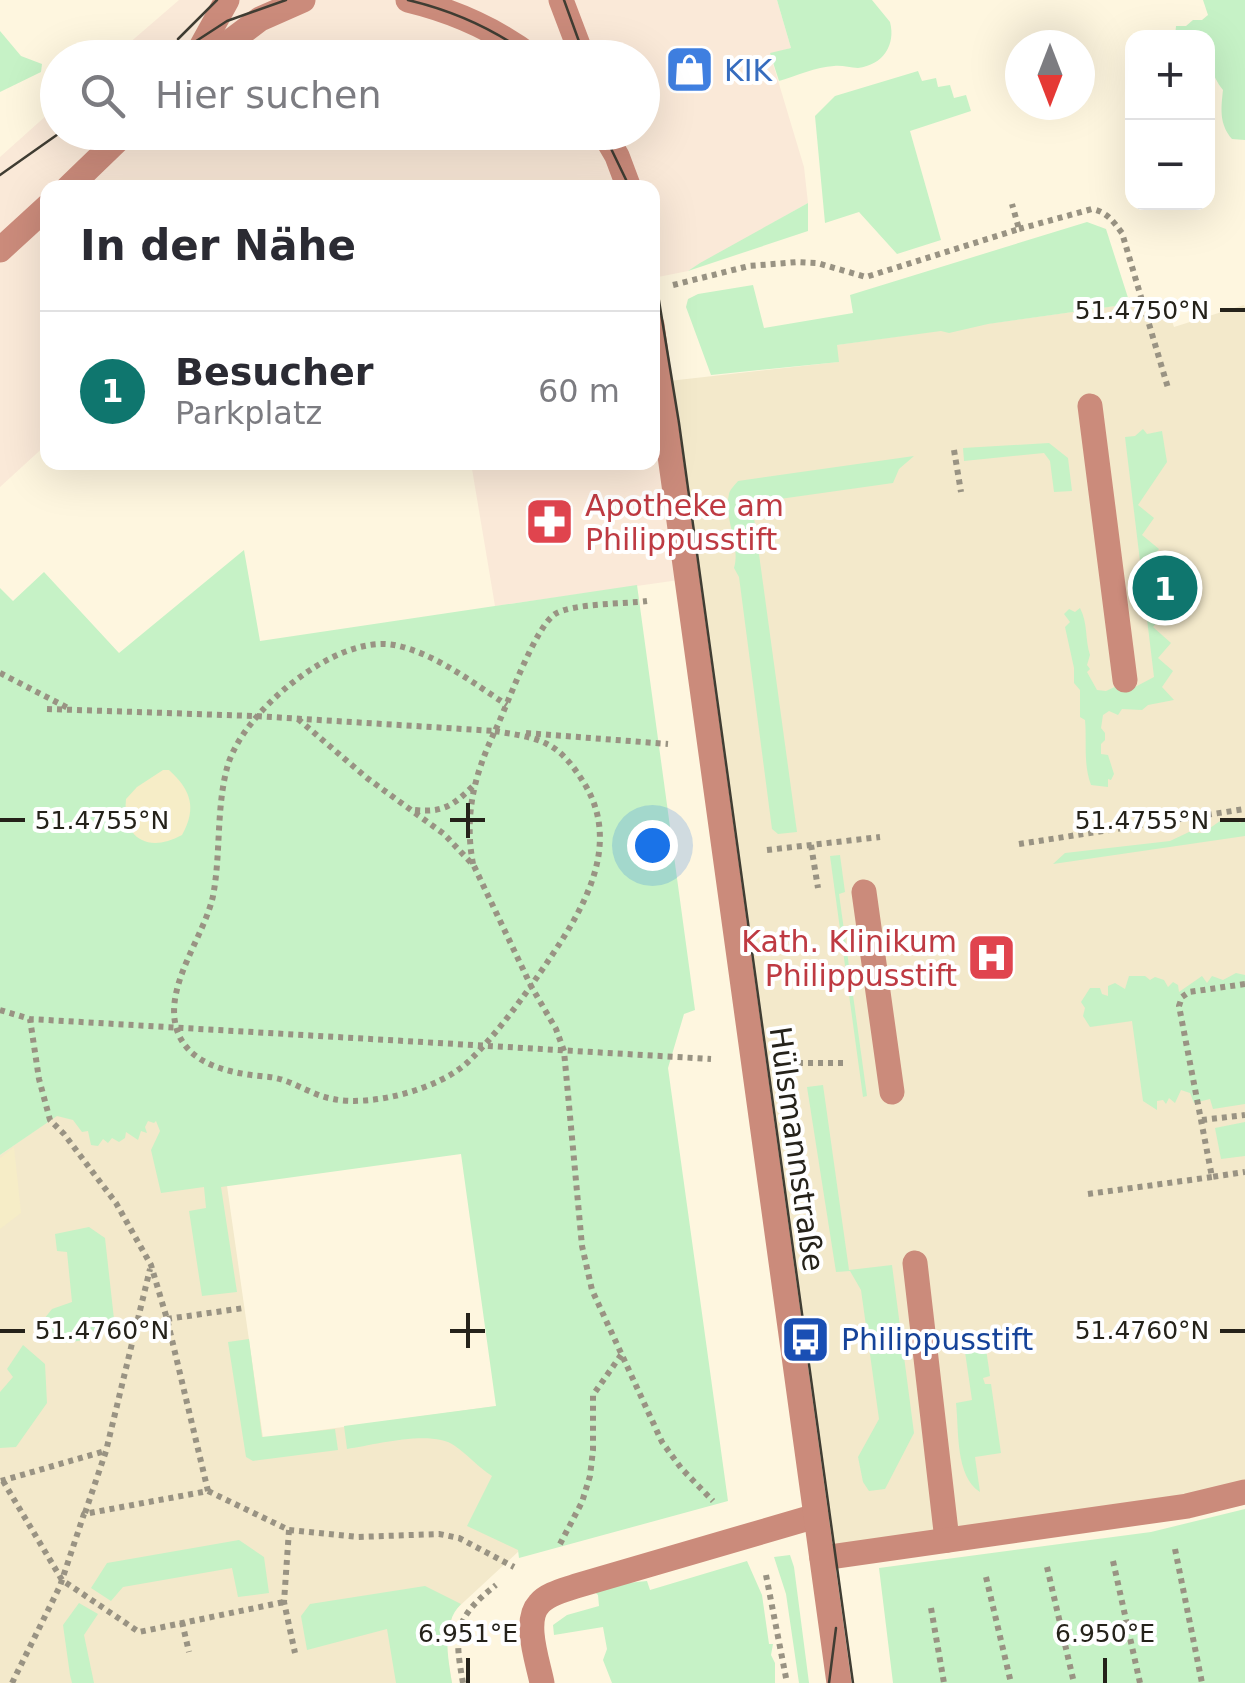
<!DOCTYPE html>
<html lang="de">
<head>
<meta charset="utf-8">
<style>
  :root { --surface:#fff; --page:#f7f7f7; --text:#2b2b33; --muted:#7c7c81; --line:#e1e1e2; --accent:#0f766e }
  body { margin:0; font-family:"DejaVu Sans",sans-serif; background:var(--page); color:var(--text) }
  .controls { position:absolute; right:30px; top:30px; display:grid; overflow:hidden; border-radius:20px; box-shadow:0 10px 40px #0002 }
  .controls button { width:90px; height:90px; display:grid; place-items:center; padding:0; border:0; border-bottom:2px solid var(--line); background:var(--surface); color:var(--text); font:50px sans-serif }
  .compass { position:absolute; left:1005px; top:30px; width:90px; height:90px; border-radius:50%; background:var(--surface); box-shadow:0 10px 40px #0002; rotate:180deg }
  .you { position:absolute; left:652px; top:845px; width:35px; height:35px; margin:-25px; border:8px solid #fff; border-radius:50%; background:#1a73e8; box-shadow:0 0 0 15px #1a73e833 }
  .badge { display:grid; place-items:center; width:65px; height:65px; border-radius:50%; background:var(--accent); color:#fff; font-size:32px; font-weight:700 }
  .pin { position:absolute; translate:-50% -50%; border:5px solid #fff; box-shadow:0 2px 10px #0006 }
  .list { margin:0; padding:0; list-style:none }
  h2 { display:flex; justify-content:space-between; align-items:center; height:130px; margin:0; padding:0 40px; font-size:42px }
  h2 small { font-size:32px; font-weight:400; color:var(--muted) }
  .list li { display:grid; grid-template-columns:65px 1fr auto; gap:30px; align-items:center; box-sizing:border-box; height:160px; padding:0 40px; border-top:2px solid var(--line) }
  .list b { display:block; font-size:38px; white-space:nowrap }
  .list p { margin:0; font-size:32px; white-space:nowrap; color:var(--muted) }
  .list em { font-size:32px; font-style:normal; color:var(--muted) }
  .icon { flex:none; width:55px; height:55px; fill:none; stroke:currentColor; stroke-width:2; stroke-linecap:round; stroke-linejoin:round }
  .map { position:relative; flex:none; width:1245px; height:1683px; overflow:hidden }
  .search { position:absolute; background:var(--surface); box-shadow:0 10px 40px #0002; left:40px; top:40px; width:620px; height:110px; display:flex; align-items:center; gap:25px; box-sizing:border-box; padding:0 35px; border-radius:55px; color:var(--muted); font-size:38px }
  .panel { position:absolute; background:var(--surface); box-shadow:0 10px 40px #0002; left:40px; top:180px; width:620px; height:290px; border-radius:20px }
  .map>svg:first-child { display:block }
</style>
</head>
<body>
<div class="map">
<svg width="1245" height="1683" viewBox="0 0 1245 1683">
  <rect width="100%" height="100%" fill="#fef6df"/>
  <g fill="#fae9d8">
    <path d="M 179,0 L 777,0 L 791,48 L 770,54 L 804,167 L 808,203 L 688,271 L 653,278 L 652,188 L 48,188 L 47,444 L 0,487 L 0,157 L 57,106 L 58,132 L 642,132 L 642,58 L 113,57 Z"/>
    <path d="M 653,325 L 686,579 L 495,606 L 471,463 L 652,462 Z"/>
  </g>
  <g fill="#f3e9cb">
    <path d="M 1165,299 L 1174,327 L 1244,305 L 1245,308 L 1245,1492 L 822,1558 L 660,382 L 838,362 L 836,345 Z"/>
    <path d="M 149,1051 L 221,1144 L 263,1438 L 496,1406 L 519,1551 L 453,1612 L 446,1646 L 452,1683 L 0,1683 L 0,1155 Z"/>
  </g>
  <g fill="#c6f2c6">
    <path d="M 777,0 L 872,0 L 890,22 C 896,45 883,65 858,68 C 850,68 842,65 834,66 C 816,67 796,76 779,81 L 770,53 L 791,48 Z"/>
    <path d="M 1203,0 L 1245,0 L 1245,140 L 1232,139 C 1219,124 1221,108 1223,90 C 1211,76 1208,56 1208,38 L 1175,37 L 1176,26 L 1186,26 L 1193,20 L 1202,20 L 1208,15 Z"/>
    <path d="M 0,31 L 21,56 L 42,64 L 41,72 L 0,92 Z"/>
    <path d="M 918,71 L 922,81 L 936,78 L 938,87 L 950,85 L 954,98 L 966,95 L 971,111 L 910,131 L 941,240 L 897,254 L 859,212 L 825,223 L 815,116 L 835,96 Z"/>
    <path d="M 808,203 L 808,231 L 688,271 L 700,263 Z"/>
    <path d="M 1087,222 L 1106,229 L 1130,304 L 988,324 L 949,333 L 941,331 L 837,345 L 839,362 L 711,375 L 686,307 L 688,299 L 698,294 L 753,285 L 764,328 L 853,313 L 850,295 Z"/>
    <path d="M 1143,429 L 1147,434 L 1162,431 L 1167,462 L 1138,505 L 1154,518 L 1142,535 L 1159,549 L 1147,564 L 1163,578 L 1151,595 L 1168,608 L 1153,627 L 1171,643 L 1158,658 L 1173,671 L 1162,687 L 1174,700 L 1148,705 L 1142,710 L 1122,709 L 1118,715 L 1109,711 L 1103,715 L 1101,728 L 1105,733 L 1105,740 L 1101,744 L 1101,754 L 1108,755 L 1114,774 L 1111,780 L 1108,779 L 1108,787 L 1091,785 C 1083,764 1087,741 1085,720 L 1080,717 L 1080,690 L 1074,683 L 1074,668 L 1065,627 L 1070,622 L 1064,614 L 1069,609 L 1075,612 L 1080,608 C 1088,623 1085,640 1090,655 L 1087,665 L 1090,669 L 1087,672 L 1097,690 L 1106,691 L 1121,684 L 1135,687 L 1154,677 L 1125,437 L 1135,436 Z"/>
    <path d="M 1049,443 L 1068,458 L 1072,491 L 1054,492 L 1050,461 L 1044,453 L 964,461 L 963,448 Z"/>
    <path d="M 914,456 L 899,469 L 893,483 L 752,503 L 797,832 L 778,834 L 772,829 L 739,577 L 734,568 C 741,544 723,518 729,494 C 730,489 735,485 738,481 Z"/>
    <path d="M 244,550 L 260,641 L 637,585 L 695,1010 L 684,1014 L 668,1068 L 728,1501 L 519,1558 L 518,1550 L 467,1526 L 492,1476 C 478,1467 468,1455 455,1446 C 432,1429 375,1445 347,1449 L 344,1426 L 496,1406 L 461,1154 L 221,1187 L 237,1292 L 202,1296 L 189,1211 L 206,1208 L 204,1187 L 161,1193 L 151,1150 L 160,1131 L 156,1121 L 154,1123 L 148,1121 L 145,1127 L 147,1133 L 141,1131 L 138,1140 L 126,1132 L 125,1138 L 119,1142 L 112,1138 L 108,1143 L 103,1139 L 98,1146 L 91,1145 L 88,1131 L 82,1132 L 73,1120 L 57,1116 L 0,1155 L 0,588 L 13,601 L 44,572 L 119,653 Z"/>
    <path d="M 1236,819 L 1240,823 L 1245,820 L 1245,836 L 1053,864 L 1065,853 L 1170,841 L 1189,832 L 1203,833 L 1220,821 Z"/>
    <path d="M 840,855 L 845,892 L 839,894 L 867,1096 L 863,1097 L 830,856 Z"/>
    <path d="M 1236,973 L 1245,975 L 1245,1104 L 1213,1109 L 1210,1099 L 1194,1103 L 1190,1093 L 1181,1090 L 1175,1103 L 1169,1098 L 1166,1104 L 1163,1100 L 1157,1101 L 1157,1110 L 1143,1101 L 1132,1021 L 1090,1027 L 1083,1016 L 1085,1008 L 1081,1002 L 1090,988 L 1100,988 L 1102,994 L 1108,996 L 1108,986 L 1115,983 L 1125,989 L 1129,976 L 1145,976 L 1150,980 L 1155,977 L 1164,980 L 1168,987 L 1173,982 L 1178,985 L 1179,992 L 1202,976 L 1207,983 L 1212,976 L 1223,980 Z"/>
    <path d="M 823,1085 L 849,1270 L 892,1265 L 914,1433 L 885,1489 L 869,1491 L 863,1482 L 858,1457 L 879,1419 L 861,1290 L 850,1271 L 836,1272 L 807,1087 Z"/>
    <path d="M 1245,1122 L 1245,1156 L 1221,1159 L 1215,1128 Z"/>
    <path d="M 89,1227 L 105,1238 L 114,1319 L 100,1338 L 63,1343 L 40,1324 L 52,1309 L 72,1302 L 67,1252 L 57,1251 L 55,1234 Z"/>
    <path d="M 249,1339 L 262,1437 L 335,1429 L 338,1450 L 253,1461 L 246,1457 L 228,1342 Z"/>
    <path d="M 23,1345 L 45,1364 L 47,1403 L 16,1447 L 0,1448 L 0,1392 L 13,1377 L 7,1369 Z"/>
    <path d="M 986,1349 L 990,1376 L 983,1378 L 985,1384 L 991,1384 L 1001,1453 L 975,1457 L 980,1492 C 955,1476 959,1430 956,1403 L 972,1400 L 965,1352 Z"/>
    <path d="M 1245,1509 L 1245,1683 L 893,1683 L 879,1568 L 1151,1532 Z"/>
    <path d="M 239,1540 L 264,1557 L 269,1593 L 238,1597 L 232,1568 L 123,1587 L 111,1601 L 91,1588 L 107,1563 Z"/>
    <path d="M 790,1555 L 794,1567 L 809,1683 L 799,1683 L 786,1594 L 774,1557 Z"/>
    <path d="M 747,1561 L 762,1595 L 769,1644 L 773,1644 L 771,1655 L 775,1663 L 775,1683 L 612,1683 L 603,1660 L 607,1649 L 603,1627 L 554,1635 L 553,1625 L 567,1615 L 599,1606 L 598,1595 L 589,1587 L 647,1581 L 650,1590 Z"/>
    <path d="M 425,1586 L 461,1604 C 441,1624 448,1657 452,1683 L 396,1683 L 387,1629 L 307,1650 L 301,1616 L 310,1604 Z"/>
    <path d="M 79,1603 L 98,1614 L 84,1635 L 94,1683 L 72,1683 L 70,1675 L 63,1625 Z"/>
  </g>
  <g fill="#f6edc7">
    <path d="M 163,770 L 169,770 C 191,790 197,808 182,835 C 149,853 122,840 126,799 L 137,787 Z"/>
    <path d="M 14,1147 L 21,1213 L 0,1229 L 0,1158 Z"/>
  </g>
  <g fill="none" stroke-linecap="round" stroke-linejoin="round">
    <g stroke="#999383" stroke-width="6" stroke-dasharray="5 5" stroke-linecap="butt">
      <path d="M 1019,229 L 1092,209 C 1107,212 1113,221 1122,233 L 1168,388"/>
      <path d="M 673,285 L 749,266 L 798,262 L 817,263 L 866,277 L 1019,229 L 1012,204"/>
      <path d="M 954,450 L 961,492"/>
      <path d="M 0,673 L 68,708"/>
      <path d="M 47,709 L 255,716 L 495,731 C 507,706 535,627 555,614 C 574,603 625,604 647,601"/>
      <path d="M 298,719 L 367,778 L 444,834 L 474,866 L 531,986 C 512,1012 492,1039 468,1062 C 439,1089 372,1107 333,1099 C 310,1095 291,1079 269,1077 C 237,1074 192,1068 178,1033 C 161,989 204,938 213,896 C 221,854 216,810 227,768 C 241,713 335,634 394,645 C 435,653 473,683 507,705"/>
      <path d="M 495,731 C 511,734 532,736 547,744 C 563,752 574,767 584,783 C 628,854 571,927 531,986 L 556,1029 L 564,1051 L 582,1246 L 592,1290 L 662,1442 L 681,1468 L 713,1501"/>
      <path d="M 526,733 L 668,744"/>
      <path d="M 415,810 C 443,813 454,805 473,786"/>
      <path d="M 1019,844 L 1245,809"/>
      <path d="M 811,845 L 818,888"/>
      <path d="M 767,850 L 880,837"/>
      <path d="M 473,864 C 464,816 474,775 495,731"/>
      <path d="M 1245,984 L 1189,992 L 1182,997 L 1179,1006 L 1212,1177 L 1245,1172"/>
      <path d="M 0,1010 L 30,1019 L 711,1059"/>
      <path d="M 798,1063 L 844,1063"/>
      <path d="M 1202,1120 L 1245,1115"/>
      <path d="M 1088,1194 L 1212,1177"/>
      <path d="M 167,1319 L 244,1308"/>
      <path d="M 1,1481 L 105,1451"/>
      <path d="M 3,1481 L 62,1580 L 139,1632 L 284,1602"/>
      <path d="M 208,1491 L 289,1530 L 358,1537 L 439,1534 L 459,1538 L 514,1567"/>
      <path d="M 85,1513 L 106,1451 L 150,1269"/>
      <path d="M 289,1530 L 284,1602 L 295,1653"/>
      <path d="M 560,1544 L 582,1502 L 590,1476 L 593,1450 L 593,1395 L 621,1355"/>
      <path d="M 1175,1549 L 1202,1683"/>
      <path d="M 1113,1561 L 1140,1683"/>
      <path d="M 1047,1567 L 1074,1683"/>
      <path d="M 766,1575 L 787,1683"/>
      <path d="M 986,1577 L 1011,1683"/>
      <path d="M 931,1608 L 944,1683"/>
      <path d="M 182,1622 L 189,1652"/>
      <path d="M 12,1683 L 60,1586 L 84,1514 L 208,1491 L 167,1319 L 151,1265 L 116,1203 L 64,1134 L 50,1120 L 39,1079 L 30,1019"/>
      <path d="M 463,1683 C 454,1633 454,1618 496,1585"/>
    </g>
    <g stroke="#cb8b7b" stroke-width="25">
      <path d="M 1090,406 L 1125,680"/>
      <path d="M 864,892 L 892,1092"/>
      <path d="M 915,1263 L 947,1540"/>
      <path d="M 822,1558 L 1187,1506 L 1245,1492"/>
      <path d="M 542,1683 C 538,1662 523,1621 539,1604 C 547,1594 565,1590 576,1586 L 816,1516"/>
    </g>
    <g stroke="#cb8b7b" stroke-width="25">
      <path d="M 561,0 L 583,58"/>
      <path d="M 195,58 L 227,0"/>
    </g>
    <g stroke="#cb8b7b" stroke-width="25">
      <path d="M 408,0 C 454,11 495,29 533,58"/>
      <path d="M 208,58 L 260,19 L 303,0"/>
      <path d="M 603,132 L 617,156 L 629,188"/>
      <path d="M 68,188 L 126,132"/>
      <path d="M 0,250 L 48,206"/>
      <path d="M 652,325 L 839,1683"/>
    </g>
    <g stroke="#403d33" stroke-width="2.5">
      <path d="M 408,0 C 454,11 495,29 533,58"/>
      <path d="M 564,0 L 585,58"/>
      <path d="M 178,39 L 217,0"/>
      <path d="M 170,58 L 227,21 L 286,0"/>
      <path d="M 603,132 L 630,188"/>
      <path d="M 0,175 L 61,132"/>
      <path d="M 652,258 L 679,423 L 853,1683"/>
      <path d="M 829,1683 L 836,1628"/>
    </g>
  </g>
  <path fill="none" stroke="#25221a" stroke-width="4" d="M 1220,310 L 1245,310M 468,803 L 468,838M 0,820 L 25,820M 450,820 L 485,820M 1220,820 L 1245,820M 468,1313 L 468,1348M 0,1331 L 25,1331M 450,1331 L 485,1331M 1220,1331 L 1245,1331M 468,1658 L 468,1683M 1105,1658 L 1105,1683"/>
  <defs>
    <symbol id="shop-square" viewBox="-11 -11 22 22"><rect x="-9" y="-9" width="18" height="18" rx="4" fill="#3f7fe0" stroke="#fff"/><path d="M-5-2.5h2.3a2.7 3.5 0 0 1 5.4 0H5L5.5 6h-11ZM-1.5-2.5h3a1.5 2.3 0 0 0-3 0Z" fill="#fff"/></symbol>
    <symbol id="pharmacy-square" viewBox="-11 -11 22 22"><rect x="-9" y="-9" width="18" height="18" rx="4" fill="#e0444e" stroke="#fff"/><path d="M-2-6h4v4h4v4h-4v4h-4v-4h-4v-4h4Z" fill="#fff"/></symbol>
    <symbol id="hospital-square" viewBox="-11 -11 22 22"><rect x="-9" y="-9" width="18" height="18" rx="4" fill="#e0444e" stroke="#fff"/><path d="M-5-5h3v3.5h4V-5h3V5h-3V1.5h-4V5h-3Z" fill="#fff"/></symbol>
    <symbol id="bus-square" viewBox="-11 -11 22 22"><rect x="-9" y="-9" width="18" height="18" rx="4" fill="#1a4fb4" stroke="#fff"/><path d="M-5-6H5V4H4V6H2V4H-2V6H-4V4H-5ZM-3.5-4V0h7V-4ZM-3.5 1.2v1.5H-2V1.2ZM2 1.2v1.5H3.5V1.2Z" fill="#fff"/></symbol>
  </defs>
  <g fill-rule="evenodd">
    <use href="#shop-square" x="662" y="42" width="55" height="55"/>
    <use href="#pharmacy-square" x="522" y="494" width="55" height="55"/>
    <use href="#hospital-square" x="964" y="930" width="55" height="55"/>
    <use href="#bus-square" x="778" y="1312" width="55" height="55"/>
  </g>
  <g text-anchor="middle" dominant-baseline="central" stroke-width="8" stroke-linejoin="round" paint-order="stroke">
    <g font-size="30" fill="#366cbe" stroke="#fff" text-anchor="start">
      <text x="724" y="70">KIK</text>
    </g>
    <g font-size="30" fill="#be3a42" stroke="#fff" text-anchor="start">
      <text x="585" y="505">Apotheke am<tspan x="585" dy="34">Philippusstift</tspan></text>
      <text x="957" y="941" text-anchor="end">Kath. Klinikum<tspan x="957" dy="34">Philippusstift</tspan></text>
    </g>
    <g font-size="30" fill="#25221a" stroke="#fff">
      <text transform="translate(797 1149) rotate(82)">Hülsmannstraße</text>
    </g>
    <g font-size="30" fill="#164399" stroke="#fff" text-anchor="start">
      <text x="841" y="1339">Philippusstift</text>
    </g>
  </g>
  <g font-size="25" text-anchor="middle" fill="#25221a" stroke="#fff" stroke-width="8" stroke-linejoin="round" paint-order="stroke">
    <text x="1142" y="319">51.4750°N</text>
    <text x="1142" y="829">51.4755°N</text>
    <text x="102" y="829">51.4755°N</text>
    <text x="102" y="1339">51.4760°N</text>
    <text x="1142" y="1339">51.4760°N</text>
    <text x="468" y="1642">6.951°E</text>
    <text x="1105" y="1642">6.950°E</text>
  </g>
</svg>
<div class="controls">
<button>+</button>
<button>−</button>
</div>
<svg class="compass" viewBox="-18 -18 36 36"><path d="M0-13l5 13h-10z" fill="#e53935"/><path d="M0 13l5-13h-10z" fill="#7c7c81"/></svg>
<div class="you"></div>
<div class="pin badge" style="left:1165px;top:588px">1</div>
<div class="search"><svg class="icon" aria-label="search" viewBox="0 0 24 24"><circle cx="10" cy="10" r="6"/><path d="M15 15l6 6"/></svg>Hier suchen</div>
<section class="panel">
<h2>In der Nähe<small></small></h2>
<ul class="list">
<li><span class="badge">1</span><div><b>Besucher</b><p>Parkplatz</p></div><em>60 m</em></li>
</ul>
</section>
</div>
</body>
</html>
